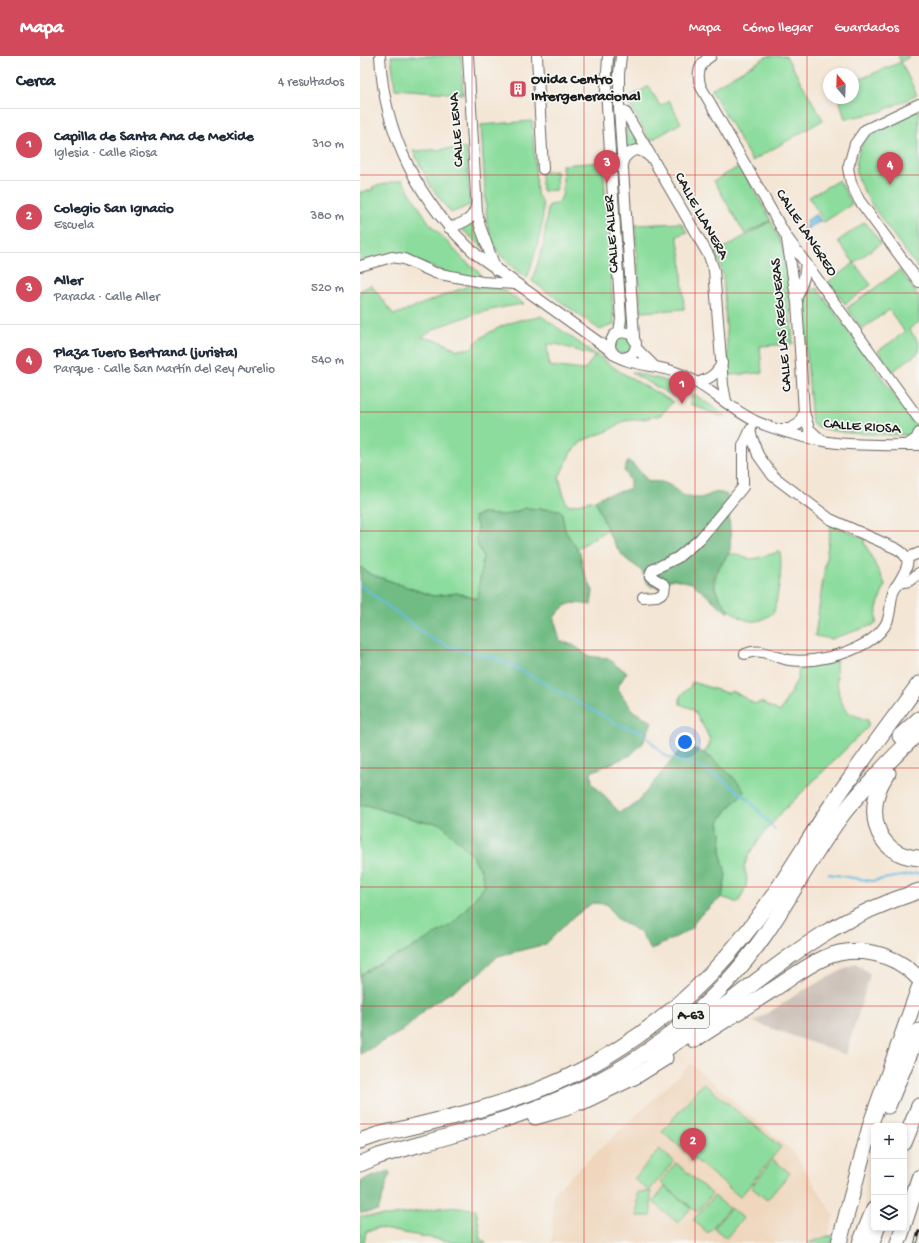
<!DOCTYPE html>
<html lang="es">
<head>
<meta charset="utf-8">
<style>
  :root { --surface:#fff; --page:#f2f2f3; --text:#1f2937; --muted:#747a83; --line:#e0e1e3; --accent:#d1495b }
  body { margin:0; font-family:"Gochi Hand",sans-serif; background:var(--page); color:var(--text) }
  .controls { position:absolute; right:12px; bottom:12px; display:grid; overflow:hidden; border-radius:6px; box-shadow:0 2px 6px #0003 }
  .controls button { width:36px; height:36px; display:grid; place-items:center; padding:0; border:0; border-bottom:1px solid var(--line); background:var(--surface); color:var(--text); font:20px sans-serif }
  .compass { position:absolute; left:463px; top:12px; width:36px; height:36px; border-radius:50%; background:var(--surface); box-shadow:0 2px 6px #0003; rotate:341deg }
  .you { position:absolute; left:325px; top:686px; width:14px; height:14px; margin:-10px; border:3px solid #fff; border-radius:50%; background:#1a73e8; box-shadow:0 0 0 6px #1a73e833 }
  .badge { display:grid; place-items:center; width:26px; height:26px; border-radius:50%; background:var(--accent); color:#fff; font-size:13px; font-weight:700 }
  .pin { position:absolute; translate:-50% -33px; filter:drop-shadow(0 1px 2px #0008) }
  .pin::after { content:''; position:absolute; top:21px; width:14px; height:12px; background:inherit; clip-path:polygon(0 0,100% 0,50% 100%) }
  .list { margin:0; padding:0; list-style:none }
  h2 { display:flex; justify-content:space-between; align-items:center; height:52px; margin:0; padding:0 16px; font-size:17px }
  h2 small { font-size:13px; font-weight:400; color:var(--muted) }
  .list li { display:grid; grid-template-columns:26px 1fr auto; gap:12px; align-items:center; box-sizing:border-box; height:72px; padding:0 16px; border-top:1px solid var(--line) }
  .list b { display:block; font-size:15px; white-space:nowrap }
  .list p { margin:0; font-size:13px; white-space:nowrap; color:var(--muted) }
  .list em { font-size:13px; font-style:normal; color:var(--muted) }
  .icon { flex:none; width:22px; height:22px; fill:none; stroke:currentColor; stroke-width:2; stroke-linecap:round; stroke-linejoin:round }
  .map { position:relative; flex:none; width:559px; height:1187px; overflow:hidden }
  header { display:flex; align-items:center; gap:24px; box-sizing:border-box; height:56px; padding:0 20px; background:var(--accent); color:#fff }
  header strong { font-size:19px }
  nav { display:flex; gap:22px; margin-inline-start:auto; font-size:14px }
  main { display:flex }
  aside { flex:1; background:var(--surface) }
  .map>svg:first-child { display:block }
</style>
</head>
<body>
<header>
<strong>Mapa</strong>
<nav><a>Mapa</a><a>Cómo llegar</a><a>Guardados</a></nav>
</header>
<main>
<aside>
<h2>Cerca<small>4 resultados</small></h2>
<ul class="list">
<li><span class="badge">1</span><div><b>Capilla de Santa Ana de Mexide</b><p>Iglesia · Calle Riosa</p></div><em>310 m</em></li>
<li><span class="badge">2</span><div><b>Colegio San Ignacio</b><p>Escuela</p></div><em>380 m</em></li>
<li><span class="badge">3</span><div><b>Aller</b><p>Parada · Calle Aller</p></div><em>520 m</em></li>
<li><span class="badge">4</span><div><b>Plaza Tuero Bertrand (jurista)</b><p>Parque · Calle San Martín del Rey Aurelio</p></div><em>540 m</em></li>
</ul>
</aside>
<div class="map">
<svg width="559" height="1187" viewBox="0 0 559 1187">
  <rect width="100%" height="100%" fill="#f6f6f2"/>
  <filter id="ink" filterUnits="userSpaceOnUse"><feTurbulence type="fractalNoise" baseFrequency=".025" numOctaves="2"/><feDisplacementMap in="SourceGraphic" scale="8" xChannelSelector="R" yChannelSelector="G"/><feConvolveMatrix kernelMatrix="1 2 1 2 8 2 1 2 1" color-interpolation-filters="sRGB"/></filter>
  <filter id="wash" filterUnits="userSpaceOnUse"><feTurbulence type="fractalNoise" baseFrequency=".012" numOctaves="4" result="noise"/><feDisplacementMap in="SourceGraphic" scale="16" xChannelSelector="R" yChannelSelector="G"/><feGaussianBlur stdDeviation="0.9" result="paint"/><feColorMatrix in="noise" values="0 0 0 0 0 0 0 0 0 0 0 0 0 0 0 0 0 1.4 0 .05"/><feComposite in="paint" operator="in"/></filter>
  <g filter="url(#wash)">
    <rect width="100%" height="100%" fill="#f4e6d5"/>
    <path fill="#efd6bc" d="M 331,1008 L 434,1097 L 474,1159 L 468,1180 L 448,1187 L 192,1187 L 193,1137 Z"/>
    <path fill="#cdc2b9" d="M 496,907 L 510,918 L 486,999 L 394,966 L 442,935 Z"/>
    <g fill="#8cdd9d" stroke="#547c5c" fill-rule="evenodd">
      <path d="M 31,0 L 101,0 L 103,38 L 35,33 Z"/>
      <path d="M 252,0 L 256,0 L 270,274 L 264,272 L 250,33 Z"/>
      <path d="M 408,0 L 426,0 L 463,64 L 392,105 L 351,33 Z"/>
      <path d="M 538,0 L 550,0 L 541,6 L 557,39 L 520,56 L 485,63 L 479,42 L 493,42 L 493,20 L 497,19 L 498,24 L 541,6 Z"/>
      <path d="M 289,30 L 300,50 L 309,45 L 321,67 L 290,85 L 267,43 Z"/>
      <path d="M 559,54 L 559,213 C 544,193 501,140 497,118 C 494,105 500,88 509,79 C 522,66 544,63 559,54 Z"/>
      <path d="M 264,60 L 284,92 L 267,94 Z"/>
      <path d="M 172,65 L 177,138 C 178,141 181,143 182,146 C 187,163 173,205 167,222 C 144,206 133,195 127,167 L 121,69 Z"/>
      <path d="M 106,92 L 110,149 L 91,157 L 71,131 L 53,95 Z"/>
      <path d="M 243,106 L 254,268 L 240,274 L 172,225 L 183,191 L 188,151 L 189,149 C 209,149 202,122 202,109 Z"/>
      <path d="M 380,110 L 411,164 L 385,178 L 354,125 Z"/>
      <path d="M 196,115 L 197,134 L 182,135 L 181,116 Z"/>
      <path d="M 42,124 L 70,168 L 104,204 L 120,217 L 121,220 L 117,223 L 92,219 L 47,201 L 0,208 L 0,136 L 13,134 L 12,131 Z"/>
      <path d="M 479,124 L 492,148 L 464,166 L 449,141 Z"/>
      <path d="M 116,161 L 125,193 L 99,171 Z"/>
      <path d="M 411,165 L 425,197 L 433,288 L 400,290 L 402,317 L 369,319 L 363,219 L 360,208 L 355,197 Z"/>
      <path d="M 505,166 L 521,187 L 494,207 L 511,229 L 485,248 L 468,226 L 494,207 L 478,185 Z"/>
      <path d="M 321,167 L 327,176 L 317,180 L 321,201 L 324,253 L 281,256 L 275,169 Z"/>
      <path d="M 540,214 L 559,241 L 559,266 L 549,273 L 559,287 L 559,296 L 533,315 L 518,295 L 545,276 L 529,254 L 502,273 L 487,252 Z"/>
      <path d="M 11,229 L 34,259 L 108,230 L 142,233 L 164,248 C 133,252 88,263 62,281 L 82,286 L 98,294 L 112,292 C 117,280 147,267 160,264 C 168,263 173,263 181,260 L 262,317 L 313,346 L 301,359 L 284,363 L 264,365 L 248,375 L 224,384 L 211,396 L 199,421 L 206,448 L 212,449 L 235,444 L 248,473 L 217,493 L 205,475 L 200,454 L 166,452 L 145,459 L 121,458 L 114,461 L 118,473 L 116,484 L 123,501 L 117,543 L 97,537 L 73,540 L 10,518 L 0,511 L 0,235 ZM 187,288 L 196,288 L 235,300 L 224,314 L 189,310 Z"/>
      <path d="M 457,232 L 557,370 L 553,379 C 535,379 463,379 452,367 L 442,237 Z"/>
      <circle cx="263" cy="289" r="9"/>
      <path d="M 273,316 L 303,324 L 324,333 L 318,343 L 272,317 Z"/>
      <path d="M 334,338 L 366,360 L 360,360 L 330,348 L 332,339 Z"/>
      <path d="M 471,468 L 505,483 L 504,486 L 525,528 L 517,552 L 516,568 L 471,583 L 455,580 Z"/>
      <path d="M 420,495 C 423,515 418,536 414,556 C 407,561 401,566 392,565 C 377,565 355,543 355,528 C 355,516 362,509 368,498 C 380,497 376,499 386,502 C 393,505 412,498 420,495 Z"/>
      <path d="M 476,602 C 477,618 475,646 490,657 C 495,660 502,662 508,664 L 508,671 L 422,756 L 404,777 L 389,798 L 384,811 L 387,822 L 386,831 L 378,847 L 362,841 L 366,819 L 361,799 L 361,777 L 359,766 L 366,755 L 384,736 L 352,702 L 344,697 L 349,690 L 350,684 L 346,675 L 333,653 L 320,648 L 320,640 L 330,631 L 332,626 L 367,637 L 373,635 L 395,648 L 401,646 L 420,656 L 438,622 L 439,608 Z"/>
      <path d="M 6,749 L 60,765 L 80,767 L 112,799 L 121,815 L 125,830 L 94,867 L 45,896 L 26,904 L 0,919 L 0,750 Z"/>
      <path d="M 343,1027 L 421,1091 L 380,1141 L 302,1076 Z"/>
      <path d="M 299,1093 L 314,1105 L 289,1135 L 274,1123 Z"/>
      <path d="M 413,1104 L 430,1117 L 407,1144 L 391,1131 Z"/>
      <path d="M 316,1107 L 352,1138 L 337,1156 L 300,1126 Z"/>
      <path d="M 305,1131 L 331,1152 L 318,1167 L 293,1146 Z"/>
      <rect x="277" y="1136" width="14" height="24"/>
      <path d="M 354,1140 L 369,1152 L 348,1177 L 333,1164 Z"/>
      <path d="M 86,1151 L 116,1153 L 121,1183 L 127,1187 L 98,1187 L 17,1172 L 6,1176 L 4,1187 L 0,1187 L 0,1160 L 28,1160 Z"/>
      <path d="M 371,1152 L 383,1162 L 366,1182 L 354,1172 Z"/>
      <path d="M 468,1180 L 474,1180 L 472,1187 L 448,1187 Z"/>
    </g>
    <g fill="#71bc84" stroke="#466c50">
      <path d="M 268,405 C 277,410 282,419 289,426 C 316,422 313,442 337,442 C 350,442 352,432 367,439 C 368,444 372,492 370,494 C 367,502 361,507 357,514 C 348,530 360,544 370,555 L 368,557 L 332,527 L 314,523 L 292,531 C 283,524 287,523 282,516 C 278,510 270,507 265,502 C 249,485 244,464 235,444 C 246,436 259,438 270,432 L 270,425 L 264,414 Z"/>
      <path d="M 166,452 L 200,454 L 202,456 L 205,475 L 220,497 L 224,516 L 233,535 L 231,549 C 211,546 206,545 194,562 L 200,585 L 213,589 L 229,600 L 250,603 L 258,611 L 267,616 L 257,632 L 273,655 L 292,666 L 283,687 L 271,699 L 231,716 L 232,727 L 259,756 L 275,749 L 322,692 C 327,692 333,692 338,694 C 350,699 380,724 384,736 L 366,755 L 359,766 L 361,777 L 361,799 L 366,819 L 362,841 L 337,862 L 331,873 L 291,894 L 280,876 L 257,863 L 247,848 L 232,847 L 211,863 L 186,888 L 138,900 L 119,918 L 68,951 L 44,974 L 0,998 L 0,919 L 26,904 L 45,896 L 94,867 L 125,830 L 121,815 L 112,799 L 80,767 L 60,765 L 6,749 L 0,750 L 0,511 L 10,518 L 73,540 L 97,537 L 117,543 L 123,501 L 116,484 L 118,473 L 114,461 L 121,458 L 145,459 Z"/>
      <path d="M 29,1115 L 30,1118 L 18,1155 L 0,1157 L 0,1125 Z"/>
    </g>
    <path fill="#66bce3" stroke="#416c80" d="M 456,158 L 461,165 L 447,173 L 445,170 L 448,168 L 446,165 Z"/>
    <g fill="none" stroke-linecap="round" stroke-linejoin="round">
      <g stroke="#66bce3" stroke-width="2">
        <path d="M 0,529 L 72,583 L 90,591 L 138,603 L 168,618 L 259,669 L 282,676 L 305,700 L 338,710 L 360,722 L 388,743 L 415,774"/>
        <path d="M 469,818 L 512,825 L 559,817"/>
      </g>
    </g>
  </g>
  <g filter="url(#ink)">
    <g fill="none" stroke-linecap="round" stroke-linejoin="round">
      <defs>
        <g id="minor">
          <path d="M 20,0 C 24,79 59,147 117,199 L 251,295"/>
          <path d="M 108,0 L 117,156 L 120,170 L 136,214"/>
          <path d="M 177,0 L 183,113"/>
          <path d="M 248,0 L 246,34 L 261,263 L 259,277"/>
          <path d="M 261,0 L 259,18 L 259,52 L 274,281"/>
          <path d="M 351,0 C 339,7 336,18 341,31 L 426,180 L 559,363"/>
          <path d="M 559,48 L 505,74 L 495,88 L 488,112 L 491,127 L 499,144 L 559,226"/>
          <path d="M 259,52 L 266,57 L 349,200 L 354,214 L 363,329 L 366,345"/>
          <path d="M 263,104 C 272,92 279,91 290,101"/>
          <path d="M 89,172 C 102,167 113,165 116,150"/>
          <path d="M 427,184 L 437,247 L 444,356 L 449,373 L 461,384"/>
          <path d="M 0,210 L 32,201 L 44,203 L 75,217 L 122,226 L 155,228"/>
          <path d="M 438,239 L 444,221 L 446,207"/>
          <path d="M 276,292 L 293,309"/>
          <path d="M 263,302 C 272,301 276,296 276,287 L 271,278 L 262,276 L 254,279 C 250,285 248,293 254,298 C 264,308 300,310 315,316 C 345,327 367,351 395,365 C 411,372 428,377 444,381 C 482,391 520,389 559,389"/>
          <path d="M 337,327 C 349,323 356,319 362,307"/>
          <path d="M 421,373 L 429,373 L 439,368 L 444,356"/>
          <path d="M 547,389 L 556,383 L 559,377"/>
          <path d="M 547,502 L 559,497"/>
          <path d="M 539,527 L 549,525 L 559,517"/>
          <path d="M 283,541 L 297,540 L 304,536 L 305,529 L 290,520 L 292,514 L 317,502 L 340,483 L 383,431 L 383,390 L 391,373"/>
          <path d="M 385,598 C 402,591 413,601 429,604 C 458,608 513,594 527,566 C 531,557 530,546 533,536 C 534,532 537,529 539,526 C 547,512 554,503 537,493 L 470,463 L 413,420 L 398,399 L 390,375"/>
        </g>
        <g id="highway">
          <path d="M 540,680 L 559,663"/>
          <path d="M 528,717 C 503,749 513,800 559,802"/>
          <path d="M 334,984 C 359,968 384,952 409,936 C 427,925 444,911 464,902 C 497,888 535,897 559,923"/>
          <path d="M 293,1002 C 354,962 407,912 470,874 C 498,858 529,845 559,835"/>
          <path d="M 222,1046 L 276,1020 L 305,1002"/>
          <path d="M 528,1050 L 559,975"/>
          <path d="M 175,1061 L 206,1052 L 231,1039"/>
          <path d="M 0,1085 L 17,1079 C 80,1064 145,1050 204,1023 C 286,984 354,925 406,850 C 428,819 447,786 468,754 C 497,711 528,670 559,628"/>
          <path d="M 544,1087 L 559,1050"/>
          <path d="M 0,1108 L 19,1100 C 84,1081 151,1065 213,1037 C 288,1004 357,947 404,880 C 430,842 452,800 479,763 C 503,731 531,703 559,676"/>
          <path d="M 544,1168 L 559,1122"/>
          <path d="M 479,1187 L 511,1067 L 559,932"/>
          <path d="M 500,1187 L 514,1153"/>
          <path d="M 512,1187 L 517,1172"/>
          <path d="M 538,1187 L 543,1172"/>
        </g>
      </defs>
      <use href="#minor" stroke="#68635d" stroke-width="12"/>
      <use href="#highway" stroke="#68635d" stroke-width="17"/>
      <use href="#minor" stroke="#fff" stroke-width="10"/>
      <use href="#highway" stroke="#fff" stroke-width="15"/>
      <defs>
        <path id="rail" d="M 556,1187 L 559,1176"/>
      </defs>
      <use href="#rail" stroke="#1c1c1c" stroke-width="3.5"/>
      <use href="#rail" stroke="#f6f6f2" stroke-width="2" stroke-dasharray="6" stroke-linecap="butt"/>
    </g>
  </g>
  <path fill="none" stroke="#d62828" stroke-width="1" stroke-opacity="0.55" d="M 112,0 L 112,1187M 224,0 L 224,1187M 335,0 L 335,1187M 447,0 L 447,1187M 0,119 L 559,119M 0,237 L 559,237M 0,356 L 559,356M 0,475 L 559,475M 0,594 L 559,594M 0,712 L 559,712M 0,831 L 559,831M 0,950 L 559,950M 0,1068 L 559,1068"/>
  <defs>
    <symbol id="building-square" viewBox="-11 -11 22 22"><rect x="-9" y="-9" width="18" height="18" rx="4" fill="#d1495b" stroke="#f6f6f2"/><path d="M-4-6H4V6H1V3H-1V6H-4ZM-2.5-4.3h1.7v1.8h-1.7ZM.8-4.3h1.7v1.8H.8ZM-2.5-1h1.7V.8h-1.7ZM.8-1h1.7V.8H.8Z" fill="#fff"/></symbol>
  </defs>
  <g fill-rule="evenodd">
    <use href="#building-square" x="148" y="23" width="20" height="20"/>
  </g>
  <g text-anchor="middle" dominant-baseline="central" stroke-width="3.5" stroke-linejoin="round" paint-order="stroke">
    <rect fill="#f6f6f2" stroke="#5d5d5c" stroke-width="1" x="313" y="948" width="36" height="24" rx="3"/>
    <g font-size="14" font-weight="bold" fill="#1c1c1c">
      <text x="331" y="960">A-63</text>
    </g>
    <g font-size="15" font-weight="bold" fill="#1c1c1c" stroke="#f6f6f2" text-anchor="start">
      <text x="171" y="24">Ovida Centro<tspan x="171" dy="17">Intergeneracional</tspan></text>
    </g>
    <g font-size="15" fill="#1c1c1c" stroke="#f6f6f2">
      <text transform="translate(97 74) rotate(-94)">CALLE LENA</text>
      <text transform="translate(341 160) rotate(61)">CALLE LLANERA</text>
      <text transform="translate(446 177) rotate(57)">CALLE LANGREO</text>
      <text transform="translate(252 178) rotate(-94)">CALLE ALLER</text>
      <text transform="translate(422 269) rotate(-95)">CALLE LAS REGUERAS</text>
      <text transform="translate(502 371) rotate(4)">CALLE RIOSA</text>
    </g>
  </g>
</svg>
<div class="controls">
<button>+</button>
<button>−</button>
<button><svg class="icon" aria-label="layers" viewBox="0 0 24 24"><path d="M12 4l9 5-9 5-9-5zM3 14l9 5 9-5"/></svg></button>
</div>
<svg class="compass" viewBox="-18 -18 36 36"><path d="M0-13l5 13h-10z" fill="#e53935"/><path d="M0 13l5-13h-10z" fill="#747a83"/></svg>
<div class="you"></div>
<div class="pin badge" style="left:322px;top:348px">1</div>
<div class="pin badge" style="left:333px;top:1105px">2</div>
<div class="pin badge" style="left:247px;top:127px">3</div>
<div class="pin badge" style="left:530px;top:129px">4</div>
</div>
</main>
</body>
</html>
